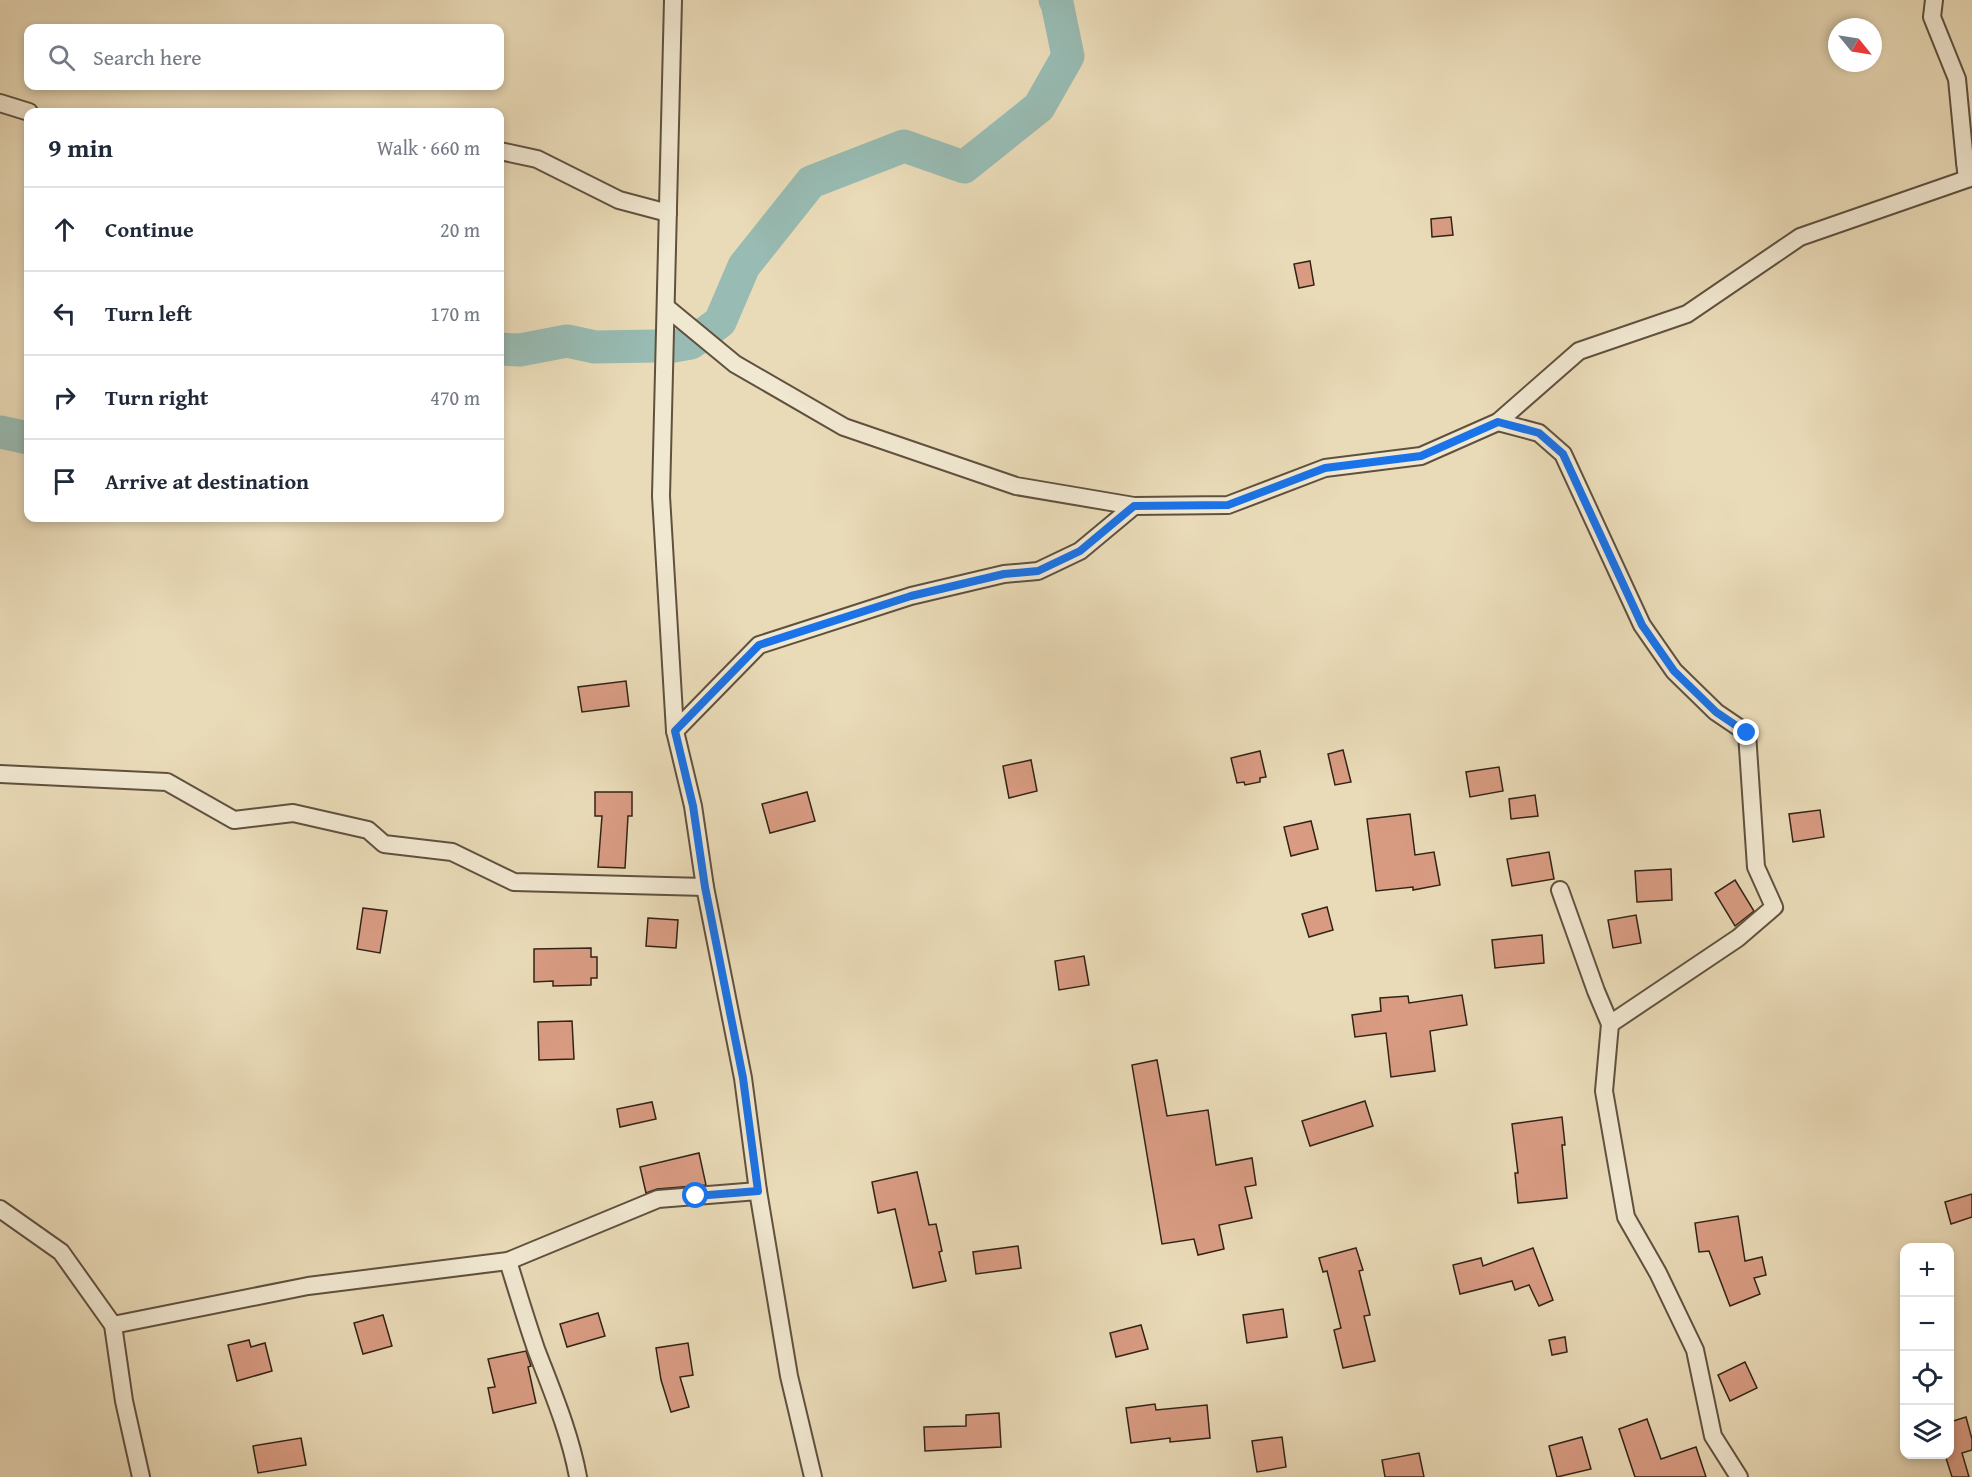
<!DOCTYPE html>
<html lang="en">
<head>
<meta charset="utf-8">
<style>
  :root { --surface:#fff; --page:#f2f2f3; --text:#1f2937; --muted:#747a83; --line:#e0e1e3 }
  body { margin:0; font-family:"Gentium Book Plus",serif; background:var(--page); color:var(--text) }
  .controls { position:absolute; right:18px; bottom:18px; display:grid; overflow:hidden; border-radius:12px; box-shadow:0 3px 9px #0003 }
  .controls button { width:54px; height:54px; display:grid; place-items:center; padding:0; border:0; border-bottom:2px solid var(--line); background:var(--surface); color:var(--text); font:30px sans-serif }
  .compass { position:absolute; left:1828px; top:18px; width:54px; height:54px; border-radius:50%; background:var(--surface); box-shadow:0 3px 9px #0003; rotate:120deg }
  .stop { position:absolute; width:18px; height:18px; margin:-14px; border:4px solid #1a73e8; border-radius:50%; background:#fff }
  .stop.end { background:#1a73e8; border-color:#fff; box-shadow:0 2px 6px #0008 }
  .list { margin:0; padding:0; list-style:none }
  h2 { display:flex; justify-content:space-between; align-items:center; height:78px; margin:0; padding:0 24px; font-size:26px }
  h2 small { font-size:20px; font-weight:400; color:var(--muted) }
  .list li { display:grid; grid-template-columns:39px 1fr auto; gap:18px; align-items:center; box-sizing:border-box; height:84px; padding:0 24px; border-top:2px solid var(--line) }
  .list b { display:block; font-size:22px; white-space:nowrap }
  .list em { font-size:20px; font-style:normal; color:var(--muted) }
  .icon { flex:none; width:33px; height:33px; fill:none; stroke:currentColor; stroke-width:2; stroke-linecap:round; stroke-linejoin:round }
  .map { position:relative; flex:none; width:1972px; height:1477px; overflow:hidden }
  .search { position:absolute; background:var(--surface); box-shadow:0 3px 9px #0003; left:24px; top:24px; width:480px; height:66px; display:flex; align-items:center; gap:15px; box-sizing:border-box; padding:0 21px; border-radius:12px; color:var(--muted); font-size:22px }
  .panel { position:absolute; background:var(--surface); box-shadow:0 3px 9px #0003; left:24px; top:108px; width:480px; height:414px; border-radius:12px }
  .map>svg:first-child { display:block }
</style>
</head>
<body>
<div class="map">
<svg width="1972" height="1477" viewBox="0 0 1972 1477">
  <rect width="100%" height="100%" fill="#eadbb8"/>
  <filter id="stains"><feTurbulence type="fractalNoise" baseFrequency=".00333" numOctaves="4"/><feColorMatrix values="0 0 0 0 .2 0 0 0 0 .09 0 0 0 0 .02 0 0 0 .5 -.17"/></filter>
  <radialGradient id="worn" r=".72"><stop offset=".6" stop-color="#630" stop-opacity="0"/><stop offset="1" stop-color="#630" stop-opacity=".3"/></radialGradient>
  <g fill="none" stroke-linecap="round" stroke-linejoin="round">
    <g stroke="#98bbb3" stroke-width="33">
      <path d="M 674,346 L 691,343 L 720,322 L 744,266 L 811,182 L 904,146 L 964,167 L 1039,107 L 1068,56 L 1057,3 L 1055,0"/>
      <path d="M 500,349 L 520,350 L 567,341 L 595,347 L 656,346"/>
      <path d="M 0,432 L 28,438"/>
    </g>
  </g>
  <g fill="#d99c83" stroke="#322317" stroke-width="1.5">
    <path d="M 1451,217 L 1453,235 L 1432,237 L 1431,219 Z"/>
    <path d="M 1310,261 L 1314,285 L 1299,288 L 1294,264 Z"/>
    <path d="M 626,681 L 629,706 L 582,712 L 578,687 Z"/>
    <path d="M 1343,750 L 1351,782 L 1335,785 L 1328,754 Z"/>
    <path d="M 1260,751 L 1266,777 L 1260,778 L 1260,782 L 1245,785 L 1244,782 L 1237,783 L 1231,758 Z"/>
    <path d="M 1031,760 L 1037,791 L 1009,798 L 1003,766 Z"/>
    <path d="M 1499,767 L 1503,791 L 1470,797 L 1466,772 Z"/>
    <path d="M 595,792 L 632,792 L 632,816 L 628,816 L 625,868 L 598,867 L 602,816 L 595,816 Z"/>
    <path d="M 807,792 L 815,821 L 770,833 L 762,804 Z"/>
    <path d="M 1535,795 L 1538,816 L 1511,819 L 1509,799 Z"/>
    <path d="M 1820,810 L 1824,837 L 1793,842 L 1789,814 Z"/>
    <path d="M 1410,814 L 1415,855 L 1434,852 L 1440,885 L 1413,890 L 1413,887 L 1376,891 L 1367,819 Z"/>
    <path d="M 1311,821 L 1318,849 L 1291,856 L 1284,827 Z"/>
    <path d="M 1549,852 L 1554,879 L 1512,886 L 1507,859 Z"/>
    <path d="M 1671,869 L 1672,900 L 1637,902 L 1635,871 Z"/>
    <path d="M 1735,880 L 1754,911 L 1735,926 L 1715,893 Z"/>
    <path d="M 1327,907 L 1333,930 L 1309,937 L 1302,914 Z"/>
    <path d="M 363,908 L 387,911 L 380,953 L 357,949 Z"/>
    <path d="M 1636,915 L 1641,943 L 1613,948 L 1608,920 Z"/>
    <path d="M 648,918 L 678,920 L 676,948 L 646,946 Z"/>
    <path d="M 1542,935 L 1544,963 L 1495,968 L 1492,940 Z"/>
    <path d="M 591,948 L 591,957 L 597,957 L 597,978 L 591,978 L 591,985 L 553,986 L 553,981 L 534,982 L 534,949 Z"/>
    <path d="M 1084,956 L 1089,985 L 1059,990 L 1055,961 Z"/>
    <path d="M 1462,995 L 1467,1025 L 1430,1031 L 1435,1071 L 1391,1077 L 1386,1033 L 1355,1037 L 1352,1015 L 1381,1011 L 1380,998 L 1408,996 L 1409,1003 Z"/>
    <path d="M 572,1021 L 574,1059 L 539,1060 L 538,1022 Z"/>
    <path d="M 1157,1060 L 1167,1116 L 1208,1110 L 1216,1165 L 1252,1158 L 1256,1185 L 1245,1187 L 1252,1218 L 1219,1225 L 1224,1249 L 1198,1255 L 1194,1239 L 1162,1244 L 1132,1065 Z"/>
    <path d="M 1365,1101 L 1373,1126 L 1310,1146 L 1302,1121 Z"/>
    <path d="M 652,1102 L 656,1119 L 620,1127 L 617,1109 Z"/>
    <path d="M 1562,1117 L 1565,1145 L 1562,1145 L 1567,1198 L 1518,1203 L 1515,1173 L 1518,1173 L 1512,1124 Z"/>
    <path d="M 699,1153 L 706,1185 L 657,1189 L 646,1193 L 640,1167 Z"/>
    <path d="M 917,1172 L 929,1225 L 936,1224 L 942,1251 L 939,1252 L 946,1281 L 913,1288 L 895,1209 L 878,1213 L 872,1182 Z"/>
    <path d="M 1972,1194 L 1972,1217 L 1951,1224 L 1945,1202 Z"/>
    <path d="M 1738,1216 L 1745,1261 L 1762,1257 L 1766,1275 L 1754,1278 L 1760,1294 L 1730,1306 L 1709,1251 L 1699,1252 L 1695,1223 Z"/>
    <path d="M 1018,1246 L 1021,1268 L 976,1274 L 973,1252 Z"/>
    <path d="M 1356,1248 L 1363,1270 L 1359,1271 L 1370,1315 L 1364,1316 L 1375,1361 L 1343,1368 L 1334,1330 L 1341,1328 L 1327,1271 L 1323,1272 L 1319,1258 Z"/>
    <path d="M 1533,1248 L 1553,1300 L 1539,1306 L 1529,1285 L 1515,1290 L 1512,1281 L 1460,1294 L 1453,1265 L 1481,1258 L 1483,1266 Z"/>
    <path d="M 1283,1309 L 1287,1337 L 1247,1343 L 1243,1315 Z"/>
    <path d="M 598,1313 L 605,1336 L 567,1347 L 560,1324 Z"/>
    <path d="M 383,1315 L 392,1346 L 363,1354 L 354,1323 Z"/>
    <path d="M 1141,1325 L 1148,1349 L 1116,1357 L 1110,1333 Z"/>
    <path d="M 1565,1337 L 1567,1352 L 1552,1355 L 1549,1340 Z"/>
    <path d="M 249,1340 L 251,1347 L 265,1343 L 272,1371 L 237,1381 L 228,1345 Z"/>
    <path d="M 688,1343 L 693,1375 L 680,1377 L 689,1407 L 671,1412 L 661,1380 L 656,1348 Z"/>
    <path d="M 526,1351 L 531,1366 L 528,1367 L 536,1403 L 493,1413 L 488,1388 L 495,1387 L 488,1359 Z"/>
    <path d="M 1745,1362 L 1757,1388 L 1730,1401 L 1718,1375 Z"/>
    <path d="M 1155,1404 L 1156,1410 L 1207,1405 L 1210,1438 L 1170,1442 L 1170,1438 L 1131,1443 L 1126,1408 Z"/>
    <path d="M 999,1413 L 1001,1447 L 925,1451 L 924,1427 L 966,1426 L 966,1415 Z"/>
    <path d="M 1966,1417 L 1972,1439 L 1972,1450 L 1962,1453 L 1969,1477 L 1952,1477 L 1945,1455 L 1950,1455 L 1950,1422 Z"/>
    <path d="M 1647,1419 L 1661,1459 L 1696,1447 L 1706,1477 L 1635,1477 L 1619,1429 Z"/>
    <path d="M 1282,1437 L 1286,1467 L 1257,1472 L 1252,1441 Z"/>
    <path d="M 1582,1437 L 1591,1469 L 1557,1477 L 1549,1446 Z"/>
    <path d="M 301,1438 L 306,1465 L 258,1473 L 253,1446 Z"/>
    <path d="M 1419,1453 L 1424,1477 L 1385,1477 L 1382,1460 Z"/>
  </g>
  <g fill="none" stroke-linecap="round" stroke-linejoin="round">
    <defs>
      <g id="street">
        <path d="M 673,0 L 661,496 L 675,731 L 693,806 L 705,887 L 743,1078 L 758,1191 L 789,1376 L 813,1477"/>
        <path d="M 1934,0 L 1932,17 L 1957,79 L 1965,162 L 1972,162"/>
        <path d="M 0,103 L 29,112"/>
        <path d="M 500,151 L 537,159 L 619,200 L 668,213"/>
        <path d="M 666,307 L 735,364 L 844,427 L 1016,486 L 1134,506"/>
        <path d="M 1498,422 L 1539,433 L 1563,454 L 1642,625 L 1674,671 L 1716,712 L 1747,733 L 1756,867 L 1774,907 L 1738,938 L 1610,1024"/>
        <path d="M 675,731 L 759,645 L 911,596 L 1004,574 L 1038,571 L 1080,551 L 1134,506 L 1228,505 L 1325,468 L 1421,456 L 1498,422 L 1579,351 L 1687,314 L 1800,237 L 1967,179 L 1965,162"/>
        <path d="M 0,774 L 167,782 L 234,820 L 293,813 L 368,830 L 384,844 L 452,852 L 514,882 L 705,887"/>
        <path d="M 1560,890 L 1596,991 L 1610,1024 L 1604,1091 L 1626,1217 L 1658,1273 L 1695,1350 L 1713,1436 L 1739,1477"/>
        <path d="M 0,1209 L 61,1252 L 113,1325 L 124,1401 L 141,1477"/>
        <path d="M 508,1261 C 517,1290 526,1320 536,1349 C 552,1391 570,1433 578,1477"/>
        <path d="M 113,1325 L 308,1286 L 508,1261 L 658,1199 L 758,1191"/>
      </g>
    </defs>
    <use href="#street" stroke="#60513f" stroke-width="20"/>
    <use href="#street" stroke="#f1e8d1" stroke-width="16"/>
  </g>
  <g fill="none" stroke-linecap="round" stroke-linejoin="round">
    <path stroke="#1a73e8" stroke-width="8" d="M 696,1196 L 758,1191 L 743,1078 L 705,887 L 693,806 L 675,731 L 759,645 L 911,596 L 1004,574 L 1038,571 L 1080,551 L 1134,506 L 1228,505 L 1325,468 L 1421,456 L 1498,422 L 1539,433 L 1563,454 L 1642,625 L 1674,671 L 1716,712 L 1747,733"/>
  </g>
  <rect width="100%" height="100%" filter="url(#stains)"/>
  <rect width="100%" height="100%" fill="url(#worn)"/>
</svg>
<div class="controls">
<button>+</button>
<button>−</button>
<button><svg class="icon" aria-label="locate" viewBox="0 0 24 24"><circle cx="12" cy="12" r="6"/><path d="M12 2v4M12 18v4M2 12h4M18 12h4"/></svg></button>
<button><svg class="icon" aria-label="layers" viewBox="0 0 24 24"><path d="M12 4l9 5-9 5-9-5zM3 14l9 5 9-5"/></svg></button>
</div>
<svg class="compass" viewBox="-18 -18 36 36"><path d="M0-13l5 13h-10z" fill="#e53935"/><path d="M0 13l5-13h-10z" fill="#747a83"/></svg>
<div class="stop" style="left:696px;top:1196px"></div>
<div class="stop end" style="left:1747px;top:733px"></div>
<div class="search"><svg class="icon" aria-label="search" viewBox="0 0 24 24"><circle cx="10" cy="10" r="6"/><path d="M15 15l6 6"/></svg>Search here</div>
<section class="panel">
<h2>9 min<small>Walk · 660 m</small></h2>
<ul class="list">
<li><svg class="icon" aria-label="ahead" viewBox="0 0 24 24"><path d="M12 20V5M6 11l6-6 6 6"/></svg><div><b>Continue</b></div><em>20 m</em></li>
<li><svg class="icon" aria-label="left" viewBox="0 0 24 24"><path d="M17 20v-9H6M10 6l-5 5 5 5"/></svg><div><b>Turn left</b></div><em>170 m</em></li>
<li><svg class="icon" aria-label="right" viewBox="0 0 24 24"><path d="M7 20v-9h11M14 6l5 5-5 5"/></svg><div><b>Turn right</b></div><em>470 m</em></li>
<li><svg class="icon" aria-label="arrive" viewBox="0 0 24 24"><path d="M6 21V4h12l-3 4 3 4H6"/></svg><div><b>Arrive at destination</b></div></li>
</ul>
</section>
</div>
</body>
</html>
